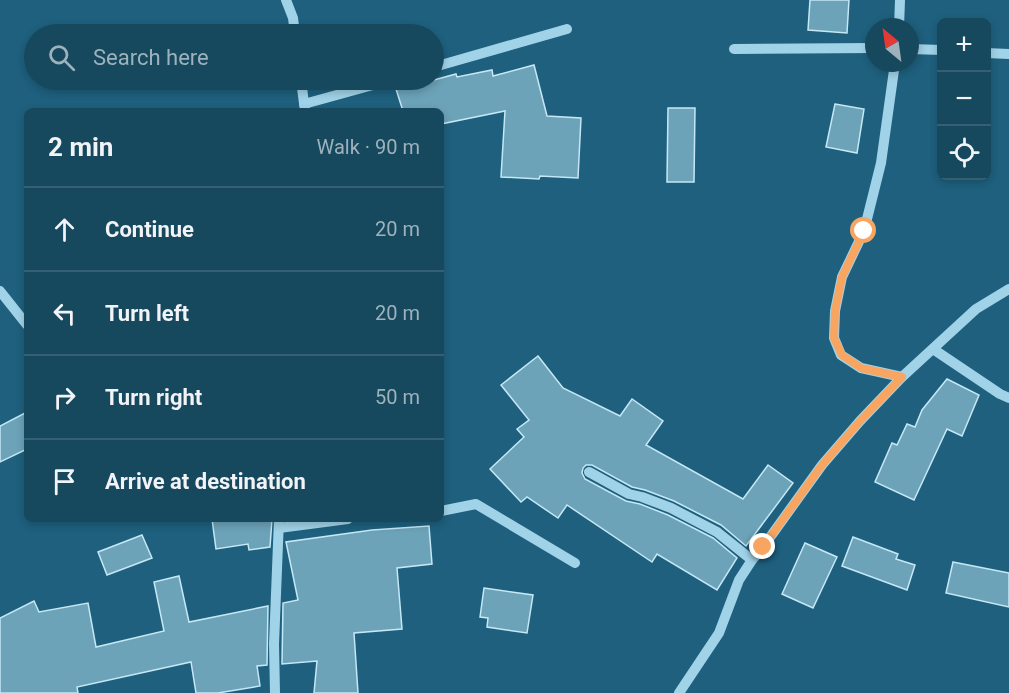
<!DOCTYPE html>
<html lang="en">
<head>
<meta charset="utf-8">
<style>
  :root { --surface:#16485e; --page:#1f4f64; --text:#f1f3f6; --muted:#9eb2bc; --line:#356073 }
  body { margin:0; font-family:Roboto,sans-serif; background:var(--page); color:var(--text) }
  .controls { position:absolute; right:18px; top:18px; display:grid; overflow:hidden; border-radius:9px; box-shadow:0 3px 9px #0003 }
  .controls button { width:54px; height:54px; display:grid; place-items:center; padding:0; border:0; border-bottom:2px solid var(--line); background:var(--surface); color:var(--text); font:30px sans-serif }
  .compass { position:absolute; left:865px; top:18px; width:54px; height:54px; border-radius:50%; background:var(--surface); box-shadow:0 3px 9px #0003; rotate:331deg }
  .stop { position:absolute; width:18px; height:18px; margin:-14px; border:4px solid #f7a560; border-radius:50%; background:#fff }
  .stop.end { background:#f7a560; border-color:#fff; box-shadow:0 2px 6px #0008 }
  .list { margin:0; padding:0; list-style:none }
  h2 { display:flex; justify-content:space-between; align-items:center; height:78px; margin:0; padding:0 24px; font-size:26px }
  h2 small { font-size:20px; font-weight:400; color:var(--muted) }
  .list li { display:grid; grid-template-columns:39px 1fr auto; gap:18px; align-items:center; box-sizing:border-box; height:84px; padding:0 24px; border-top:2px solid var(--line) }
  .list b { display:block; font-size:22px; white-space:nowrap }
  .list em { font-size:20px; font-style:normal; color:var(--muted) }
  .icon { flex:none; width:33px; height:33px; fill:none; stroke:currentColor; stroke-width:2; stroke-linecap:round; stroke-linejoin:round }
  .map { position:relative; flex:none; width:1009px; height:693px; overflow:hidden }
  .search { position:absolute; background:var(--surface); box-shadow:0 3px 9px #0003; left:24px; top:24px; width:420px; height:66px; display:flex; align-items:center; gap:15px; box-sizing:border-box; padding:0 21px; border-radius:33px; color:var(--muted); font-size:22px }
  .panel { position:absolute; background:var(--surface); box-shadow:0 3px 9px #0003; left:24px; top:108px; width:420px; height:414px; border-radius:9px }
  .map>svg:first-child { display:block }
</style>
</head>
<body>
<div class="map">
<svg width="1009" height="693" viewBox="0 0 1009 693">
  <rect width="100%" height="100%" fill="#1e607e"/>
  <g fill="#6ca3b9" stroke="#c5e8f6" stroke-width="1.5">
    <path d="M 810,0 L 849,0 L 847,33 L 808,30 Z"/>
    <path d="M 534,65 L 547,116 L 581,118 L 578,178 L 540,176 L 539,179 L 501,177 L 505,111 L 441,124 L 441,111 L 403,111 L 396,89 L 428,80 L 434,80 L 456,74 L 457,77 L 492,70 L 493,76 Z"/>
    <path d="M 835,104 L 864,109 L 857,153 L 826,147 Z"/>
    <path d="M 668,108 L 695,108 L 694,182 L 667,182 Z"/>
    <path d="M 538,356 L 563,388 L 620,416 L 632,399 L 663,421 L 646,445 L 743,499 L 768,465 L 793,483 L 746,546 L 721,525 L 674,501 L 645,490 L 632,487 L 592,465 L 586,465 L 583,468 L 582,473 L 585,479 L 626,501 L 640,504 L 668,515 L 713,538 L 737,558 L 717,590 L 657,554 L 652,562 L 567,505 L 558,518 L 527,497 L 521,502 L 490,469 L 524,437 L 517,429 L 529,420 L 501,385 Z"/>
    <path d="M 947,379 L 979,395 L 962,436 L 947,429 L 914,500 L 875,482 L 892,443 L 897,445 L 907,424 L 915,427 L 922,410 Z"/>
    <path d="M 27,412 L 27,449 L 0,462 L 0,426 Z"/>
    <path d="M 212,519 L 272,519 L 270,547 L 249,550 L 248,544 L 216,549 Z"/>
    <path d="M 429,526 L 432,564 L 397,568 L 402,629 L 354,633 L 358,693 L 314,693 L 317,661 L 282,664 L 283,603 L 298,600 L 286,542 L 372,530 Z"/>
    <path d="M 142,535 L 152,558 L 107,575 L 98,552 Z"/>
    <path d="M 853,537 L 898,554 L 896,559 L 915,565 L 907,590 L 842,566 Z"/>
    <path d="M 805,543 L 837,557 L 813,608 L 782,594 Z"/>
    <path d="M 953,562 L 1009,573 L 1009,607 L 946,593 Z"/>
    <path d="M 179,576 L 189,622 L 268,606 L 267,665 L 257,666 L 260,686 L 218,693 L 196,693 L 191,662 L 77,687 L 78,693 L 0,693 L 0,618 L 34,601 L 39,612 L 88,603 L 96,647 L 164,631 L 154,582 Z"/>
    <path d="M 484,588 L 533,595 L 527,633 L 487,627 L 488,618 L 480,617 Z"/>
  </g>
  <g fill="none" stroke-linecap="round" stroke-linejoin="round">
    <g stroke="#a1d3e8" stroke-width="10">
      <path d="M 286,0 L 293,18 L 295,34"/>
      <path d="M 899,27 L 900,0"/>
      <path d="M 734,49 L 874,48"/>
      <path d="M 910,49 L 942,50"/>
      <path d="M 986,53 L 1009,54"/>
      <path d="M 895,63 L 881,163 L 864,231 L 842,277 L 835,311 L 834,338 L 841,355 L 861,368 L 902,377"/>
      <path d="M 434,67 L 567,29"/>
      <path d="M 301,80 L 305,111"/>
      <path d="M 304,104 L 391,80"/>
      <path d="M 0,291 L 27,325"/>
      <path d="M 933,349 L 1000,394 L 1009,398"/>
      <path d="M 589,472 L 629,494 L 642,497 L 671,508 L 717,532 L 752,560"/>
      <path d="M 441,511 L 476,504 L 575,563"/>
      <path d="M 279,528 L 348,519"/>
      <path d="M 275,693 L 274,644 L 279,519"/>
      <path d="M 679,693 L 719,633 L 739,580 L 752,560 L 763,547 L 822,465 L 860,421 L 902,377 L 976,309 L 1009,289"/>
    </g>
  </g>
  <g fill="none" stroke-linecap="round" stroke-linejoin="round">
    <path stroke="#f7a560" stroke-width="8" d="M 763,547 L 822,465 L 860,421 L 902,377 L 861,368 L 842,355 L 834,338 L 835,311 L 842,277 L 864,231"/>
  </g>
</svg>
<div class="controls">
<button>+</button>
<button>−</button>
<button><svg class="icon" aria-label="locate" viewBox="0 0 24 24"><circle cx="12" cy="12" r="6"/><path d="M12 2v4M12 18v4M2 12h4M18 12h4"/></svg></button>
</div>
<svg class="compass" viewBox="-18 -18 36 36"><path d="M0-13l5 13h-10z" fill="#e53935"/><path d="M0 13l5-13h-10z" fill="#9eb2bc"/></svg>
<div class="stop" style="left:864px;top:231px"></div>
<div class="stop end" style="left:763px;top:547px"></div>
<div class="search"><svg class="icon" aria-label="search" viewBox="0 0 24 24"><circle cx="10" cy="10" r="6"/><path d="M15 15l6 6"/></svg>Search here</div>
<section class="panel">
<h2>2 min<small>Walk · 90 m</small></h2>
<ul class="list">
<li><svg class="icon" aria-label="ahead" viewBox="0 0 24 24"><path d="M12 20V5M6 11l6-6 6 6"/></svg><div><b>Continue</b></div><em>20 m</em></li>
<li><svg class="icon" aria-label="left" viewBox="0 0 24 24"><path d="M17 20v-9H6M10 6l-5 5 5 5"/></svg><div><b>Turn left</b></div><em>20 m</em></li>
<li><svg class="icon" aria-label="right" viewBox="0 0 24 24"><path d="M7 20v-9h11M14 6l5 5-5 5"/></svg><div><b>Turn right</b></div><em>50 m</em></li>
<li><svg class="icon" aria-label="arrive" viewBox="0 0 24 24"><path d="M6 21V4h12l-3 4 3 4H6"/></svg><div><b>Arrive at destination</b></div></li>
</ul>
</section>
</div>
</body>
</html>
